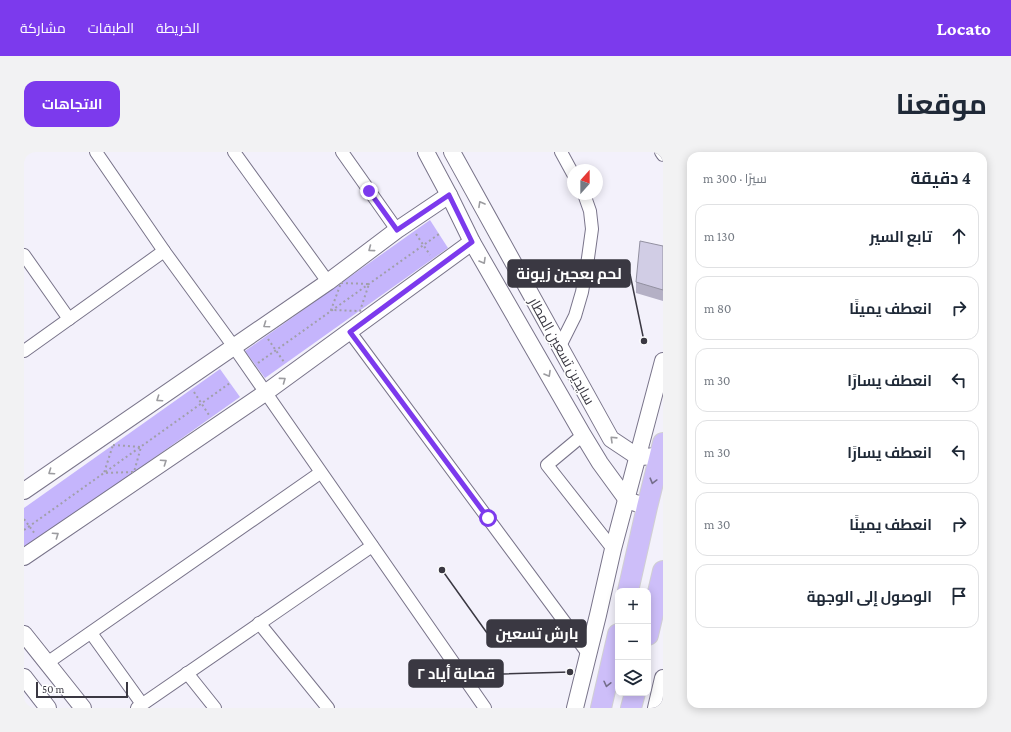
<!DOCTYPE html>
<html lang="ar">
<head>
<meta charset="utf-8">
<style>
  :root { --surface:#fff; --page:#f2f2f3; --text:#1f2937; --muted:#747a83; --line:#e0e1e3; --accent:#7c3aed }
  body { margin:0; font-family:"Crimson Pro",Cairo,serif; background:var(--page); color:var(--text); direction:rtl }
  .controls { position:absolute; right:12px; bottom:12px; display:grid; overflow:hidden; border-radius:8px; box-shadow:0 2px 10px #0003 }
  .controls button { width:36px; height:36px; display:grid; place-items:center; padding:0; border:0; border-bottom:1px solid var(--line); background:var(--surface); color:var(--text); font:20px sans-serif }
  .compass { position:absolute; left:543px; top:12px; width:36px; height:36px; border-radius:50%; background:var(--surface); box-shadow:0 2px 10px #0003; rotate:21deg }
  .scale { position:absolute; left:12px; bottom:10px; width:92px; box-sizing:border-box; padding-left:4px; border:2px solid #3a3842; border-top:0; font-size:11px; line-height:14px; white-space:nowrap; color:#3a3842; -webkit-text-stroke:3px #fff; paint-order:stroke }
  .stop { position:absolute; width:12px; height:12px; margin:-9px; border:3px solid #7c3aed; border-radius:50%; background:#fff }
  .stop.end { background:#7c3aed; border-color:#fff; box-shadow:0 1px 4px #0008 }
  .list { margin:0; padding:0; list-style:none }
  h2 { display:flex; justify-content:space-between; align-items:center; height:52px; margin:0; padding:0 16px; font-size:17px }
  h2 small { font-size:13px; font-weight:400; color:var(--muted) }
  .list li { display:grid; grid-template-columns:26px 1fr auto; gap:12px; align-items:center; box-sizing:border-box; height:64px; margin:0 8px 8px; padding:0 8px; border:1px solid var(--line); border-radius:12px }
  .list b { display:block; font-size:15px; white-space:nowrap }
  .list em { font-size:13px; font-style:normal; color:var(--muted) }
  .icon { flex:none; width:22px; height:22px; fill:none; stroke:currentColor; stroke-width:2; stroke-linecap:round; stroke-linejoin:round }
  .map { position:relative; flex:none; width:639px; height:556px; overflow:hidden; direction:ltr; border-radius:12px }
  header { display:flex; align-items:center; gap:24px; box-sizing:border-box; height:56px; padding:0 20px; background:var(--accent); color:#fff }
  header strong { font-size:19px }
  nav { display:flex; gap:22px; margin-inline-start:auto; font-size:14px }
  .intro { display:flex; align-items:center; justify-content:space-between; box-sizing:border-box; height:96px; padding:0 24px }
  h1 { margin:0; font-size:28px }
  .button { padding:10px 18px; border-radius:12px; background:var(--accent); color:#fff; font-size:14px; font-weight:700 }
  main { display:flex; gap:24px; padding:0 24px }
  aside { flex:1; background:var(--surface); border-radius:12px; box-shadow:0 2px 10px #0003 }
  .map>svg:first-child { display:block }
</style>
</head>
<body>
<header>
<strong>Locato</strong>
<nav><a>الخريطة</a><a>الطبقات</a><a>مشاركة</a></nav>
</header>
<div class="intro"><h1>موقعنا</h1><a class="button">الاتجاهات</a></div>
<main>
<aside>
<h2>4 دقيقة<small>سيرًا · 300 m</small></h2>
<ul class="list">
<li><svg class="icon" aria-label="ahead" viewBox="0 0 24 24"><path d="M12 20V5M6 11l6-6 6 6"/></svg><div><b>تابع السير</b></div><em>130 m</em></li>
<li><svg class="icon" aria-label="right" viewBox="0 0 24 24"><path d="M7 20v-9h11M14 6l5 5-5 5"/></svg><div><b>انعطف يمينًا</b></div><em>80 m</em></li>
<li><svg class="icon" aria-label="left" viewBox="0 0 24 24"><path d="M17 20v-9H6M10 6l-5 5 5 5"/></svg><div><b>انعطف يسارًا</b></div><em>30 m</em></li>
<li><svg class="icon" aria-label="left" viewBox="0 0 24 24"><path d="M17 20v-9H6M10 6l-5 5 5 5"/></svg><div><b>انعطف يسارًا</b></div><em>30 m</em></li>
<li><svg class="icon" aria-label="right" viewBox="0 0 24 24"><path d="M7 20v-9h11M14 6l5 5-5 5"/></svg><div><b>انعطف يمينًا</b></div><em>30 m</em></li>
<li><svg class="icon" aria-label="arrive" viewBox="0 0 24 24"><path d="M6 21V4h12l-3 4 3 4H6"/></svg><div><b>الوصول إلى الوجهة</b></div></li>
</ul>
</aside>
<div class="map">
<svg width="639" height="556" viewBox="0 0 639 556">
  <rect width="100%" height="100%" fill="#f3f1fb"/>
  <g fill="#c5b5fc">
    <path d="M 406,68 L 424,96 L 241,226 L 221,199 Z"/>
    <path d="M 196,217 L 216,245 L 0,398 L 0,356 Z"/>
  </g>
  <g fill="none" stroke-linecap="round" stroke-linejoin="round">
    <defs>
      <g id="minor">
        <path d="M 72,0 L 140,99 L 210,195 L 461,556"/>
        <path d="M 210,0 L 304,130"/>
        <path d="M 318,0 L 373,78"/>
        <path d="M 537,0 L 549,22"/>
        <path d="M 637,0 L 639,3"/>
        <path d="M 0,103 L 45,167"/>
        <path d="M 326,180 L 565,503"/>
        <path d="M 536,194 L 551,164 L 558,140 L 564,106 L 568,77 L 566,59 L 560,42"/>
        <path d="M 0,199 L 140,99"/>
        <path d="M 559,283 L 523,313 L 589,397"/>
        <path d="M 235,471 L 304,556"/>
        <path d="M 67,481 L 118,552"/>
        <path d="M 23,511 L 296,321"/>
        <path d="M 163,521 L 191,556"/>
        <path d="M 113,556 L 348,394"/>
      </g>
      <g id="tertiary">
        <path d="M 402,0 L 425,43 L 448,90 L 559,283 L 576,311 L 603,348 L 623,355"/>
        <path d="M 428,0 L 587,287 L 614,305 L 636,304"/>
        <path d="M 0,339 L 304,130 L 373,78 L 425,43"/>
        <path d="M 0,405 L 241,241 L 448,90"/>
        <path d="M 0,482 L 59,556"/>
        <path d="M 0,525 L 24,556"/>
        <path d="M 551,556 L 574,463 L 589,397 L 639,209"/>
        <path d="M 632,556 L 639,526"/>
      </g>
      <g id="primary">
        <path d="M 604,439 L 623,355 L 639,291"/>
        <path d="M 624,483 L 639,419"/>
        <path d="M 577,556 L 594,482"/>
        <path d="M 607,556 L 611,541"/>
      </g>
    </defs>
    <use href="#minor" stroke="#79748a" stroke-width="14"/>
    <use href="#tertiary" stroke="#79748a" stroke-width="18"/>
    <use href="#primary" stroke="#d0cfd2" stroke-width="22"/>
    <g stroke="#a19fa9" stroke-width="2" stroke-dasharray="2 3" stroke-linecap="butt">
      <path d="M 392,82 L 406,103"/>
      <path d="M 317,131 L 345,132 L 336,159 L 307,158 Z"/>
      <path d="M 244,187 L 260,210"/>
      <path d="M 234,211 L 415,82"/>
      <path d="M 170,240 L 185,263"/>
      <path d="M 89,293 L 117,295 L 110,320 L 80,321 Z"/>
      <path d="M 0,367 L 11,382"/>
      <path d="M 0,378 L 206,231"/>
    </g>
    <use href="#minor" stroke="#fff" stroke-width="12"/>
    <use href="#tertiary" stroke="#fff" stroke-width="16"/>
    <use href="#primary" stroke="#cdbef9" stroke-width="20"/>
  </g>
  <path fill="#b4b0c5" d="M 639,94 L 639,149 L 612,141 L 612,130 Z"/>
  <path fill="#d1cde5" stroke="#9290a0" d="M 616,89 L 639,94 L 639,138 L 612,130 Z"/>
  <defs><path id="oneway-chevron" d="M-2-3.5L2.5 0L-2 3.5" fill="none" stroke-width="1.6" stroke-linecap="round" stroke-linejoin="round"/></defs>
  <g stroke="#9c9ca0">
    <use href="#oneway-chevron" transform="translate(457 52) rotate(-119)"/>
    <use href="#oneway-chevron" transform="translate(347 97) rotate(143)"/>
    <use href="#oneway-chevron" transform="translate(459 109) rotate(60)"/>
    <use href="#oneway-chevron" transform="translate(242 173) rotate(145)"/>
    <use href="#oneway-chevron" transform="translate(524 222) rotate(60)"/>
    <use href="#oneway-chevron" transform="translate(259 228) rotate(-36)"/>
    <use href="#oneway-chevron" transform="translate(135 247) rotate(146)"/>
    <use href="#oneway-chevron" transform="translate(589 287) rotate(-136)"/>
    <use href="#oneway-chevron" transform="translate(140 310) rotate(-34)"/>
    <use href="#oneway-chevron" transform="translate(27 320) rotate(146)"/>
    <use href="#oneway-chevron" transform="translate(32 383) rotate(-34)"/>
  </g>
  <g stroke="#756e8b">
    <use href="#oneway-chevron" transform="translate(629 329) rotate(105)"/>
    <use href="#oneway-chevron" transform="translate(583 532) rotate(103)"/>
  </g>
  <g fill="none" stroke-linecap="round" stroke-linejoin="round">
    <path stroke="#7c3aed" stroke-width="5" d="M 345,39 L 373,78 L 425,43 L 448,90 L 326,180 L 464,366"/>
  </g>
  <g text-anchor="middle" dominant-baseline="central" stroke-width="3" stroke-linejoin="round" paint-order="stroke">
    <g font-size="14" fill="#3a3842" stroke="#fff">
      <text transform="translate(538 199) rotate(61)">سايدين تسعين المطار</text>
    </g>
  </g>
  <path fill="none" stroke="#3a3842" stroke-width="1.5" d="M620 189L606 122M418 418L463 481M546 520L479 522"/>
  <g fill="#3a3842" stroke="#fff" stroke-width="1.5">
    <circle cx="620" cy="189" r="4"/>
    <circle cx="418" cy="418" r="4"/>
    <circle cx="546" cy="520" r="4"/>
  </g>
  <g fill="#3a3842" stroke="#3a3842" stroke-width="1.5">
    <rect x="484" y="108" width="122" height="27" rx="4"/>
    <rect x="463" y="468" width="99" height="27" rx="4"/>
    <rect x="385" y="508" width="94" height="27" rx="4"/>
  </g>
  <g font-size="15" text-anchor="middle" font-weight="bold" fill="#fff">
    <text x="545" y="127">لحم بعجين زيونة</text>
    <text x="513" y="487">بارش تسعين</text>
    <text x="432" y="527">قصابة أياد ٢</text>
  </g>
</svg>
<div class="controls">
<button>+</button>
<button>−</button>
<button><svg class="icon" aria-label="layers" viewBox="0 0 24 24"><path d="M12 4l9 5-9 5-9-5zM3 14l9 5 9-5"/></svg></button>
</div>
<svg class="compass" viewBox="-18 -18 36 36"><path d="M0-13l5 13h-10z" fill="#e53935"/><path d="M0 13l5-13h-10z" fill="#747a83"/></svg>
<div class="scale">50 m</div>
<div class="stop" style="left:464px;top:366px"></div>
<div class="stop end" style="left:345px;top:39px"></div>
</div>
</main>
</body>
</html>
